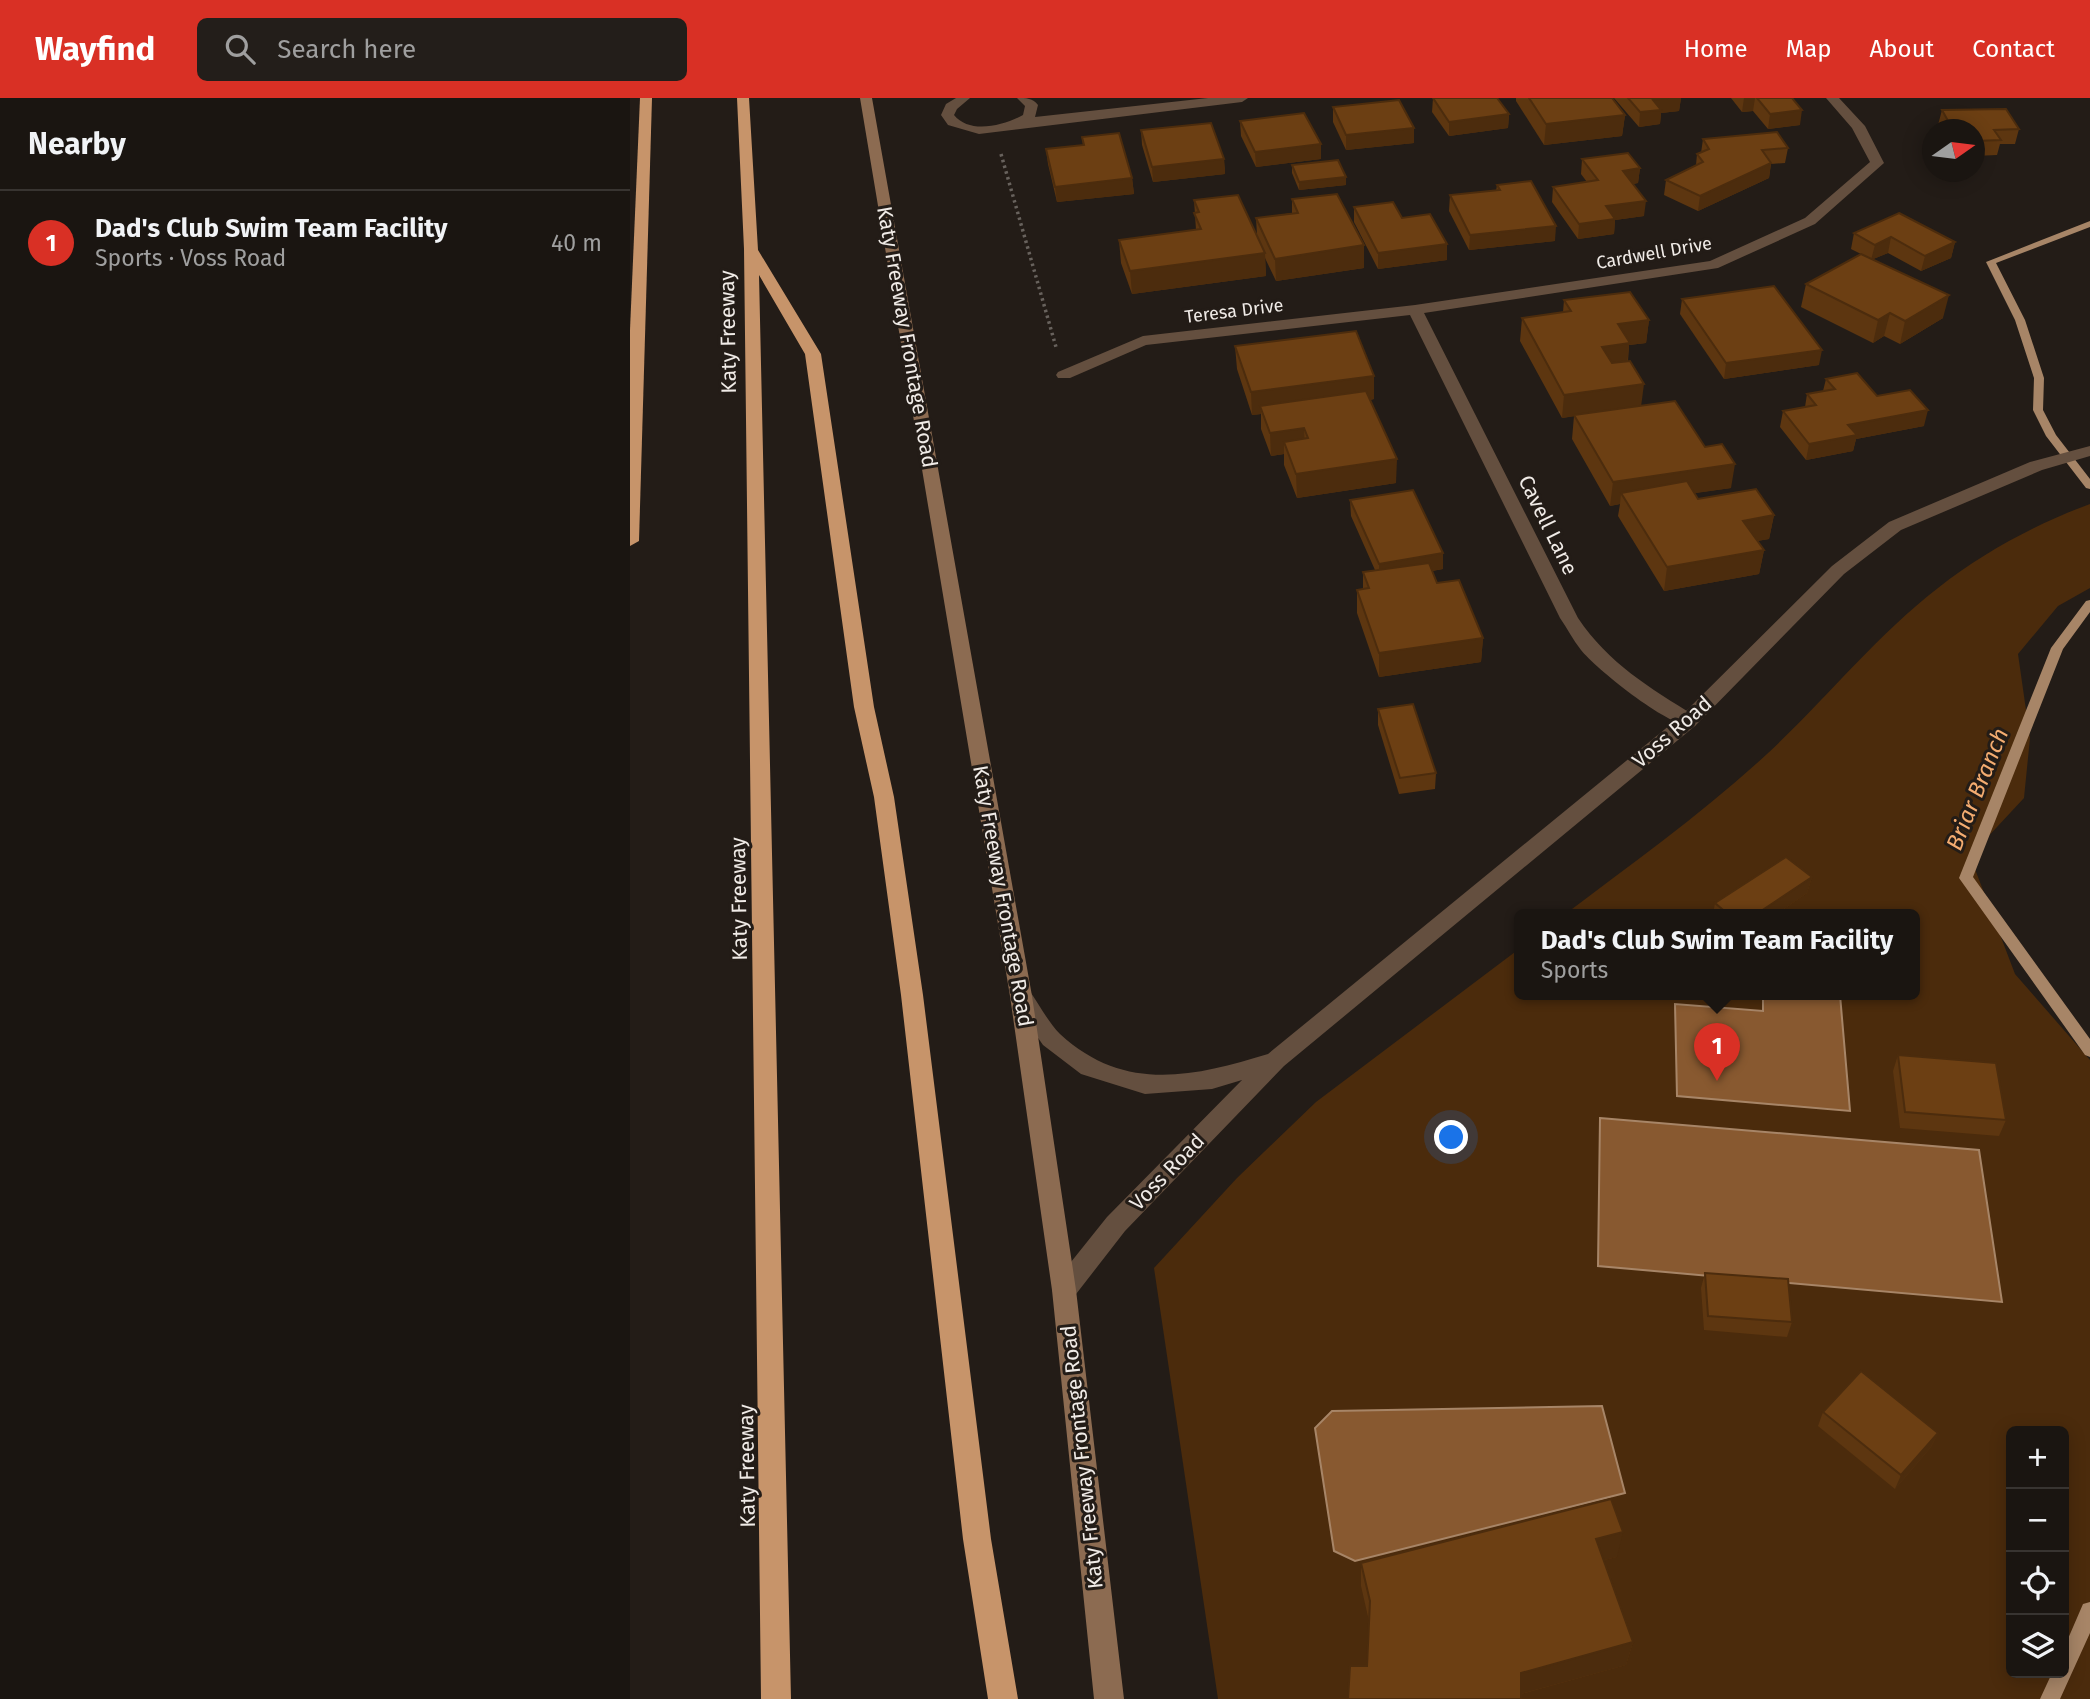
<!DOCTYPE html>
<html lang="en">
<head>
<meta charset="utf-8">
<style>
  :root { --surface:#1a1511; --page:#231e1a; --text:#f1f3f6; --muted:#9f9f9f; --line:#383431; --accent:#d93025 }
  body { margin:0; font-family:"Fira Sans",sans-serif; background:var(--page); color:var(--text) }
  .controls { position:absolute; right:21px; bottom:21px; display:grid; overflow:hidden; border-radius:10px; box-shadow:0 4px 18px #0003 }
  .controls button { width:63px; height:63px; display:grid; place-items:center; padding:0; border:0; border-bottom:2px solid var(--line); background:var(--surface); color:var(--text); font:35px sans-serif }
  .compass { position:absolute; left:1292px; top:21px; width:63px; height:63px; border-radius:50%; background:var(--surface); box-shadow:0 4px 18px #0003; rotate:76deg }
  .you { position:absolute; left:822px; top:1040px; width:24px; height:24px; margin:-18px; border:5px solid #fff; border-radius:50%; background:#1a73e8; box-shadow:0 0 0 10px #1a73e833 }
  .badge { display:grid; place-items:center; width:46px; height:46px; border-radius:50%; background:var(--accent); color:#fff; font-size:23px; font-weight:700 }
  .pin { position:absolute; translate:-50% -58px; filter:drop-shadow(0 2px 4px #0008) }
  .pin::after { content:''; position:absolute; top:37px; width:24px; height:21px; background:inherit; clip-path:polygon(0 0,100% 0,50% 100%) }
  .popup { position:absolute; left:884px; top:811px; width:406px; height:91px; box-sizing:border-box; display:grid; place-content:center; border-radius:10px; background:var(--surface); filter:drop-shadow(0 2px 5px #0005); font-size:23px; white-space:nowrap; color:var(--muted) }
  .popup b { font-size:26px; color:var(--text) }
  .popup::after { content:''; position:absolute; left:50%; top:100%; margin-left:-14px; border:14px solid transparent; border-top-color:var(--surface) }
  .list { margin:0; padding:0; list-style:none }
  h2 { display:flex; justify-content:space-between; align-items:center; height:91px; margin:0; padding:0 28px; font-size:30px }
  h2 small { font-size:23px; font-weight:400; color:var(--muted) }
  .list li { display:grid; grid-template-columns:46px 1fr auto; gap:21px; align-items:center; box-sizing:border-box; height:105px; padding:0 28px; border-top:2px solid var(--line) }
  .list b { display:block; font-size:26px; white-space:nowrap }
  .list p { margin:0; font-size:23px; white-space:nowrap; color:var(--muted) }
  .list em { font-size:23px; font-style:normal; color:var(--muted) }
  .icon { flex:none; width:38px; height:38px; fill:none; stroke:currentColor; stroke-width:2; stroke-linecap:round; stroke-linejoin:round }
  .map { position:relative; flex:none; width:1460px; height:1601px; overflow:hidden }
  header { display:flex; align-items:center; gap:42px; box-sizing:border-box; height:98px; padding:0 35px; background:var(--accent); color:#fff }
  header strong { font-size:33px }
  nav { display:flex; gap:38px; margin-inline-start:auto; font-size:24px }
  .search { width:490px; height:63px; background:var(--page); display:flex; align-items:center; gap:18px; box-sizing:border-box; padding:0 24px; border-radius:10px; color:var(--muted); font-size:26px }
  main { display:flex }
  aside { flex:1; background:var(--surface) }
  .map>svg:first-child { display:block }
</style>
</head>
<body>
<header>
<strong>Wayfind</strong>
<div class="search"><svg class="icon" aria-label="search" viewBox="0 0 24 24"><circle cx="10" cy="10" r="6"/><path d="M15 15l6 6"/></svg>Search here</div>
<nav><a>Home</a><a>Map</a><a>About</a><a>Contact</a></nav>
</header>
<main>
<aside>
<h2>Nearby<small></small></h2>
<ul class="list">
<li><span class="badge">1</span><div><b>Dad's Club Swim Team Facility</b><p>Sports · Voss Road</p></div><em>40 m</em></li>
</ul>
</aside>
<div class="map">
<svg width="1460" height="1601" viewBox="0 0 1460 1601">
  <rect width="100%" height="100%" fill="#231c17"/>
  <path fill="#4b2b0c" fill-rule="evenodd" d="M 1460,406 L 1460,490 L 1428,508 L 1388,556 L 1400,640 L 1394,700 L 1340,758 L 1385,876 L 1460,962 L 1460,1601 L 588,1601 L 524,1170 L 607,1080 L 686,1004 L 889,851 L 889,897 L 1285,897 L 1285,817 L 934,817 C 1003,765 1074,714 1137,656 C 1195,602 1246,538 1308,490 C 1354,454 1406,426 1460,406 ZM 1381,1333 L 1434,1333 L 1434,1575 L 1381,1575 Z"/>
  <g fill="#885930" stroke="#a78567" stroke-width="2">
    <path d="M 1133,897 L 1210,897 L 1220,1013 L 1047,998 L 1045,906 L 1133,913 Z"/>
    <path d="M 970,1020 L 1349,1052 L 1372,1204 L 968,1168 Z"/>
    <path d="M 972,1308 L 995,1395 L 725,1463 L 704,1453 L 685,1330 L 702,1313 Z"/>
  </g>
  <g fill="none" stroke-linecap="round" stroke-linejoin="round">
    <g fill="#a78567" fill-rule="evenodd">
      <path d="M 1460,123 L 1460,129 L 1366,165 L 1395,222 L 1414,280 L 1413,312 L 1426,337 L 1460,381 L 1460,391 L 1456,390 L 1416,338 L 1403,312 L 1404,280 L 1385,222 L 1356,164 Z"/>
      <path d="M 1460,502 L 1460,514 L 1433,551 L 1343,779 L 1460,941 L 1460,959 L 1455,957 L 1329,780 L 1421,550 L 1456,503 Z"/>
      <path d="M 1460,1504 L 1460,1535 L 1430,1601 L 1410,1601 L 1422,1575 L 1434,1575 L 1434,1550 L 1453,1506 Z"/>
    </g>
    <path stroke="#68625d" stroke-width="3.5" stroke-dasharray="2.5 3.5" stroke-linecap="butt" d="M 371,56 L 426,249"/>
    <g fill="#644f3f" fill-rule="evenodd">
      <path d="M 326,0 L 340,0 L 327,11 L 324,17 C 340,37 375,27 393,17 L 395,8 L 387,0 C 396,0 403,0 408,7 L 405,19 L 578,0 L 618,0 L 612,4 L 349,36 L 318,27 L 311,17 L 316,6 Z"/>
      <path d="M 1196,0 L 1209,0 L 1235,28 L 1254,65 L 1185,126 L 1088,170 L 794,215 L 948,520 C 978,565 1020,590 1065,618 L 1068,623 L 1065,628 C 1044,634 965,570 951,552 C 943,542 937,530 930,520 L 780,217 L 516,247 L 440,280 L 428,280 L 426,277 L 428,274 L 513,238 L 785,207 L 1080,163 L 1175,120 L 1240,64 L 1222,30 Z"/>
    </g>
    <path fill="#644f3f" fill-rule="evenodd" d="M 1460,348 L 1460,358 L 1412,372 L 1271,432 L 1214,476 L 1065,628 L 654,968 L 495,1133 L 443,1200 L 434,1203 L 425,1200 L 422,1192 L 425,1184 L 477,1119 L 612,982 L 582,991 L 515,996 L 451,976 L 413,947 L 383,904 L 380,898 L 383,892 L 391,889 L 399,892 C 409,906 418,924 430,936 C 494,995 563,979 638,956 L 1051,618 L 1202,468 L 1259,424 L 1400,364 Z"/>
    <path fill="#8c6b51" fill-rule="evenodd" d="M 230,0 L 242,0 L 402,898 L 446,1192 L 494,1601 L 464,1601 L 422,1192 L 380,898 Z"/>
    <g fill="#c7946a" fill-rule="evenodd">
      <path d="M 10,0 L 22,0 L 9,443 L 0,448 L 0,232 Z"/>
      <path d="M 107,0 L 119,0 L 128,152 L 191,256 L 244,609 L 264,699 L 293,897 L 361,1441 L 388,1601 L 358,1601 L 333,1441 L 271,897 L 244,699 L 224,609 L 175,256 L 129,177 L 161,1601 L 131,1601 L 114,151 Z"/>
    </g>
  </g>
  <g fill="#5d3610">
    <path d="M 803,0 L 879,16 L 878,30 L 819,38 L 802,14 Z"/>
    <path d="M 886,0 L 982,0 L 995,17 L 992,38 L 914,47 L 886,3 Z"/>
    <path d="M 984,0 L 1051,0 L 1049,13 L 1031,15 L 1030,26 L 1009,29 Z"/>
    <path d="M 1101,0 L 1162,0 L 1170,27 L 1138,31 L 1123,13 L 1112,14 Z"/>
    <path d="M 703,9 L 784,30 L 784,45 L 716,52 L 703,24 Z"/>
    <path d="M 1312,12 L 1389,31 L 1385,46 L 1370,46 L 1367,57 L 1345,58 L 1345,32 L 1311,32 L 1308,27 Z"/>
    <path d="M 610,23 L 691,46 L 691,61 L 626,69 L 611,38 Z"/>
    <path d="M 511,32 L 594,61 L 595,76 L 523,84 L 512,47 Z"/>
    <path d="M 452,39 L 502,80 L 504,96 L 427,104 L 418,66 L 416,51 L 453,47 Z"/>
    <path d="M 1073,41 L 1158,50 L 1155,65 L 1141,66 L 1139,80 L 1068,113 L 1034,97 L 1036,82 L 1066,67 L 1067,56 L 1071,55 Z"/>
    <path d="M 952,61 L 1010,70 L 1008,85 L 1003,86 L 1014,118 L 985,122 L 984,136 L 948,141 L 922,104 L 923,89 L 957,84 L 951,76 Z"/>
    <path d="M 662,67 L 716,79 L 716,87 L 669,92 L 662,75 Z"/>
    <path d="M 867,87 L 925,143 L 839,152 L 819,113 L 820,97 L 866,93 Z"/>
    <path d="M 662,101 L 734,170 L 646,183 L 635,160 L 636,178 L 502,196 L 491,165 L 489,142 L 566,132 L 564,102 L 627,137 L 626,120 L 662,115 Z"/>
    <path d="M 724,109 L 817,162 L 748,171 L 724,124 Z"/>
    <path d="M 1224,135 L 1325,144 L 1321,160 L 1291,173 L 1258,155 L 1243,161 L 1313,220 L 1270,246 L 1254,238 L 1243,245 L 1171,209 L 1176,186 L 1231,156 L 1221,151 Z"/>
    <path d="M 1052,201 L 1189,267 L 1094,281 L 1050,216 Z"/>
    <path d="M 934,202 L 1019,222 L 1016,245 L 999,247 L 998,263 L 1011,308 L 1101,390 L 1064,395 L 1068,401 L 1144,417 L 1139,441 L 1127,443 L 1134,452 L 1129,476 L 1034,493 L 988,418 L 990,406 L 980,408 L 942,341 L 944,318 L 932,320 L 890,243 L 892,220 L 933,214 Z"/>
    <path d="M 605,248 L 744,301 L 740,302 L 766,385 L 667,400 L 654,367 L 654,356 L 641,358 L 631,331 L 631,316 L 622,317 L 607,271 Z"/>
    <path d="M 1196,281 L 1247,298 L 1294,328 L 1226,341 L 1223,353 L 1176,362 L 1150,329 L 1153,313 L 1175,309 L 1177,296 L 1193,293 Z"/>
    <path d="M 720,402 L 813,455 L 813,471 L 802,473 L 807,485 L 853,540 L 851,564 L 749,579 L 727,515 L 727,492 L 733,491 L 733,474 L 745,472 L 721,418 Z"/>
    <path d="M 748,611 L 806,675 L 805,691 L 769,696 L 748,627 Z"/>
    <path d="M 1182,779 L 1177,795 L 1145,817 L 1083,817 L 1085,805 Z"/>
    <path d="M 1268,957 L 1376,1022 L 1369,1038 L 1270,1030 L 1263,973 Z"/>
    <path d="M 1075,1175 L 1162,1224 L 1157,1239 L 1074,1232 L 1071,1190 Z"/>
    <path d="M 1193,1314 L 1308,1335 L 1301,1349 L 1265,1391 L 1188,1328 Z"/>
    <path d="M 987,1459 L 974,1462 L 1003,1544 L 996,1567 L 891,1596 L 737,1568 L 739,1523 L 731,1488 L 731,1465 Z"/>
  </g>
  <g fill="#4c2c0d">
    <path d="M 1038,0 L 1051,0 L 1049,13 L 1031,15 L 1030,26 L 1009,29 L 1010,14 L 1023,2 Z"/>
    <path d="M 1114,0 L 1125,0 L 1123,13 L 1112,14 Z"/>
    <path d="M 1172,12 L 1170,27 L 1138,31 L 1140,16 Z"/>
    <path d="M 879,16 L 878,30 L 819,38 L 819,24 Z"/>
    <path d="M 995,17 L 992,38 L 914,47 L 916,26 Z"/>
    <path d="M 784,30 L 784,45 L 716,52 L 716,37 Z"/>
    <path d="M 691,46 L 691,61 L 626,69 L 625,54 Z"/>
    <path d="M 594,61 L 595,76 L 523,84 L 522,69 Z"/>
    <path d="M 1141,65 L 1139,80 L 1068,113 L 1070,98 Z"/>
    <path d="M 1010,70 L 1008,85 L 991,88 L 993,73 Z"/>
    <path d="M 716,79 L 716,87 L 669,92 L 669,84 Z"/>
    <path d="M 502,80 L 504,96 L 427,104 L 425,89 Z"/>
    <path d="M 1016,103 L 1014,118 L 985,122 L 984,136 L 948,141 L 949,126 L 976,108 Z"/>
    <path d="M 926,128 L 925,143 L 839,152 L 840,137 Z"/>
    <path d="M 1261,139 L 1258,155 L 1241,162 L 1245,147 Z"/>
    <path d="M 1325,144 L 1321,160 L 1291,173 L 1295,158 Z"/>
    <path d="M 817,146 L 817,162 L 748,171 L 748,155 Z"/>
    <path d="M 734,147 L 734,170 L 646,183 L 645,161 Z"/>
    <path d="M 635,155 L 636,178 L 502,196 L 500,173 Z"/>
    <path d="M 1319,197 L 1313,220 L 1270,246 L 1275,223 Z"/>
    <path d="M 1260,215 L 1254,238 L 1243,245 L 1248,222 Z"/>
    <path d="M 1019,222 L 1016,245 L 999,247 L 997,268 L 970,272 L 972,249 L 988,226 Z"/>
    <path d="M 1192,252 L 1189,267 L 1094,281 L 1096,265 Z"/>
    <path d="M 744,278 L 744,301 L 633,315 L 630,308 L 631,316 L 622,317 L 621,294 Z"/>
    <path d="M 1014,286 L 1011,309 L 932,320 L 934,297 Z"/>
    <path d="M 1298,312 L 1294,328 L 1226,341 L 1223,353 L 1176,362 L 1179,346 L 1218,327 Z"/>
    <path d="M 674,330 L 675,353 L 654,344 L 654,356 L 641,358 L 640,335 Z"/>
    <path d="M 767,361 L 766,385 L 667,400 L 666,376 Z"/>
    <path d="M 1105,366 L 1101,390 L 998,405 L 991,395 L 990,406 L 980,408 L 983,384 Z"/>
    <path d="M 1144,417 L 1139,441 L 1109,446 L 1113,423 Z"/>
    <path d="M 1134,452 L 1129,476 L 1034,493 L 1037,469 Z"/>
    <path d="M 813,455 L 813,471 L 749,482 L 749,466 Z"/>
    <path d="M 853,540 L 851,564 L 749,579 L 749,555 Z"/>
    <path d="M 1182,779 L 1177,795 L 1145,817 L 1125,817 Z"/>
    <path d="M 1308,1335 L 1301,1349 L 1265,1391 L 1271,1377 Z"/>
    <path d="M 993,1434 L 987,1459 L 961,1465 L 966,1441 Z"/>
    <path d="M 1003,1544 L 996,1567 L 887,1597 L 891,1575 Z"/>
  </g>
  <g fill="#6c3f13" stroke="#4c2c0d" stroke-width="2">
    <path d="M 803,0 L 867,0 L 879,16 L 819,24 Z"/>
    <path d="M 899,0 L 982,0 L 995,17 L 916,26 Z"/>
    <path d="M 998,0 L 1038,0 L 1023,2 L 1031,12 L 1010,14 Z"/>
    <path d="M 1127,0 L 1162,0 L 1172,12 L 1140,16 Z"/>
    <path d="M 769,2 L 784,30 L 716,37 L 703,9 Z"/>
    <path d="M 1376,11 L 1389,31 L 1364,32 L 1371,42 L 1345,43 L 1345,32 L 1323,32 L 1312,12 Z"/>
    <path d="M 674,15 L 691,46 L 625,54 L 610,23 Z"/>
    <path d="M 581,25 L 594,61 L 522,69 L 511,32 Z"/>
    <path d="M 1147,34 L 1158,50 L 1132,52 L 1141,65 L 1070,98 L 1036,82 L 1073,64 L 1067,56 L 1079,51 L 1073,41 Z"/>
    <path d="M 489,35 L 502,80 L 425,89 L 416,51 L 454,47 L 452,39 Z"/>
    <path d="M 998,55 L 1010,70 L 993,73 L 1016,103 L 976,108 L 985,121 L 949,126 L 923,89 L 968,82 L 952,61 Z"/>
    <path d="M 708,62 L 716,79 L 669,84 L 662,67 Z"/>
    <path d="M 901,83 L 926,128 L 840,137 L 820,97 L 870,92 L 867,87 Z"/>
    <path d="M 707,96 L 734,147 L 645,161 L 626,120 L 668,115 L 662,101 Z"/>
    <path d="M 608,97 L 635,155 L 500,173 L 489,142 L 571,131 L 564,115 L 569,114 L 564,102 Z"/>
    <path d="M 763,104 L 772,120 L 800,116 L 817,146 L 748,155 L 724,109 Z"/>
    <path d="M 1269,115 L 1325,144 L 1295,158 L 1261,139 L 1245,147 L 1224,135 Z"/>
    <path d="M 1231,156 L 1319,197 L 1275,223 L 1260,215 L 1248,222 L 1176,186 Z"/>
    <path d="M 1144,188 L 1192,252 L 1096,265 L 1052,201 Z"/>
    <path d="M 1000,194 L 1019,222 L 988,226 L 1000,245 L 972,249 L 982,265 L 1000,263 L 1014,286 L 934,297 L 892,220 L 941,213 L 934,202 Z"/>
    <path d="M 726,233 L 744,278 L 621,294 L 605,248 Z"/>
    <path d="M 1227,275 L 1247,298 L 1280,292 L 1298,312 L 1218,327 L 1227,337 L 1179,346 L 1153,313 L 1186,307 L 1177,296 L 1205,291 L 1196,281 Z"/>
    <path d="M 736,293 L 767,361 L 666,376 L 654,344 L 678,340 L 674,330 L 640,335 L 630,308 Z"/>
    <path d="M 1045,303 L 1075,349 L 1092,346 L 1105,366 L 983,384 L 944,317 Z"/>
    <path d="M 1057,383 L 1068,401 L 1126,391 L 1144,417 L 1113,423 L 1134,452 L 1037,469 L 991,395 Z"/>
    <path d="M 783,392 L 813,455 L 749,466 L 720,402 Z"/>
    <path d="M 799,465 L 807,485 L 829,482 L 853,540 L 749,555 L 727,492 L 739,490 L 733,474 Z"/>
    <path d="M 783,606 L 806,675 L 770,680 L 748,611 Z"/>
    <path d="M 1156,759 L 1182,779 L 1125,817 L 1099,817 L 1085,805 Z"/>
    <path d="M 1268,957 L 1366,965 L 1376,1022 L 1275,1014 Z"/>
    <path d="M 1075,1175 L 1158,1181 L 1162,1224 L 1078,1218 Z"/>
    <path d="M 1231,1273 L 1308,1335 L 1271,1377 L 1193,1314 Z"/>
    <path d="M 981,1401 L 993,1434 L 966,1441 L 1003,1544 L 891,1575 L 891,1601 L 718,1601 L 720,1568 L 737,1568 L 740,1503 L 731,1465 Z"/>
  </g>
  <g text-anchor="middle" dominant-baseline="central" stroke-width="6" stroke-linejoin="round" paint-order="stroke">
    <g font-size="18" fill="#f0ebe7" stroke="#231c17">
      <text transform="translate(1024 155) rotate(-10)">Cardwell Drive</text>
      <text transform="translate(604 213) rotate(-7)">Teresa Drive</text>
    </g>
    <g font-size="21" fill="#f0ebe7" stroke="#231c17">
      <text transform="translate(98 234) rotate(-91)">Katy Freeway</text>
      <text transform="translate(277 239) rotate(80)">Katy Freeway Frontage Road</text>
      <text transform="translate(918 427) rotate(64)">Cavell Lane</text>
      <text transform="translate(1042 634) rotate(-41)">Voss Road</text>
      <text transform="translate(373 798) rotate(80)">Katy Freeway Frontage Road</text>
      <text transform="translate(109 801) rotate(-91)">Katy Freeway</text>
      <text transform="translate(537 1074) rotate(-46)">Voss Road</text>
      <text transform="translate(452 1359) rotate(-96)">Katy Freeway Frontage Road</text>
      <text transform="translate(117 1368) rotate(-91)">Katy Freeway</text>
    </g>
    <g font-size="23" font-style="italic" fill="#f4ac70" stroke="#231c17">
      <text transform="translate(1347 691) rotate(-68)">Briar Branch</text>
    </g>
  </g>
</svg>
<div class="controls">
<button>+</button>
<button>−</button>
<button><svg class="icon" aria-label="locate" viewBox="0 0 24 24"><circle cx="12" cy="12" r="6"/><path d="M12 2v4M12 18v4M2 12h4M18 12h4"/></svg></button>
<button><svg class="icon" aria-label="layers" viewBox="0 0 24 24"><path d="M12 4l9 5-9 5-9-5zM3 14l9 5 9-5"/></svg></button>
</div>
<svg class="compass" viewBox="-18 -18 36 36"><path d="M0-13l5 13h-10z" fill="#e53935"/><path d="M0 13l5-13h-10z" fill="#9f9f9f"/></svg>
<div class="you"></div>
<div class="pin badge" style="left:1087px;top:983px">1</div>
<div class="popup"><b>Dad's Club Swim Team Facility</b>Sports</div>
</div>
</main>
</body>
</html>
